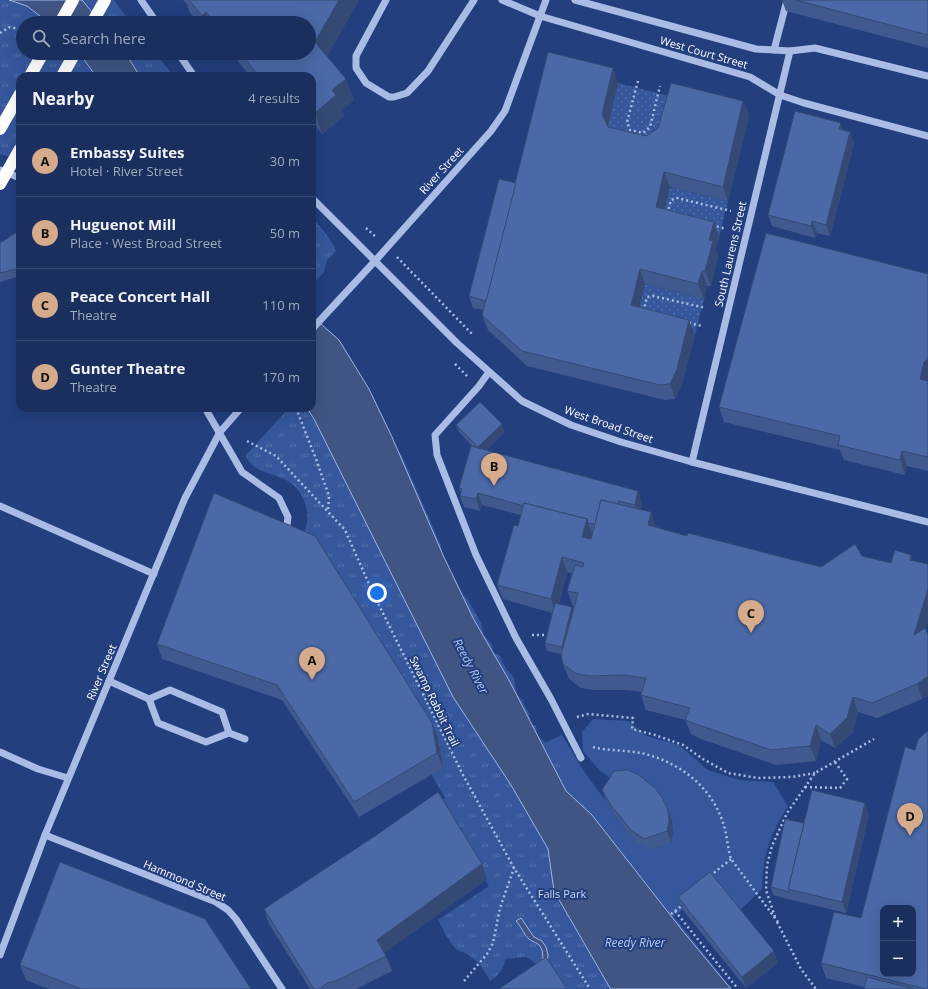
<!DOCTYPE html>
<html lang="en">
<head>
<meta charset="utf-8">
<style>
  :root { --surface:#1a2f5e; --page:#233764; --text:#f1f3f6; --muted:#9fa9bc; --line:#384a73; --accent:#d6ab8b }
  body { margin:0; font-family:"Open Sans",sans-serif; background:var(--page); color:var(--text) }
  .controls { position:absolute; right:12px; bottom:12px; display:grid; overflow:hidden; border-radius:8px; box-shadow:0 4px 16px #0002 }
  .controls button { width:36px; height:36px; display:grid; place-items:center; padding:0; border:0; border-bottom:1px solid var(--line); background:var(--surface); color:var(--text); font:20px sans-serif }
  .you { position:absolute; left:377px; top:593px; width:14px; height:14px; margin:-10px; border:3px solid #fff; border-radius:50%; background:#1a73e8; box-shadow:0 0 0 6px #1a73e833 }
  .badge { display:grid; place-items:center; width:26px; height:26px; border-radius:50%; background:var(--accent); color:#111; font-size:13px; font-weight:700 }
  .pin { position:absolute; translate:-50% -33px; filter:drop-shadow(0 1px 2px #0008) }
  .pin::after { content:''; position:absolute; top:21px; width:14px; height:12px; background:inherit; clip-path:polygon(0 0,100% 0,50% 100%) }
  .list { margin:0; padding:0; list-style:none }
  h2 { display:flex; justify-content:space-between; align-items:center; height:52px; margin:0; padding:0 16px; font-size:17px }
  h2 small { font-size:13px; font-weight:400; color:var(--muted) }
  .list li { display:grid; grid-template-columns:26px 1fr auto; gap:12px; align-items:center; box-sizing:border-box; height:72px; padding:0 16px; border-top:1px solid var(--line) }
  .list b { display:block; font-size:15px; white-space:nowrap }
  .list p { margin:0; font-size:13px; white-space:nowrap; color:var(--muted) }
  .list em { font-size:13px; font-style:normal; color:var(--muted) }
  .icon { flex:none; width:22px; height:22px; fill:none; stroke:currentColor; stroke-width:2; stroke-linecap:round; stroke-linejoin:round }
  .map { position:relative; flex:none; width:928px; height:989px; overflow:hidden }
  .search { position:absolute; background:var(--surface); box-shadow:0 4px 16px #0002; left:16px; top:16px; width:300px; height:44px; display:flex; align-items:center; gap:10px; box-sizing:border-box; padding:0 14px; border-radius:22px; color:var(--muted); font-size:15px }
  .panel { position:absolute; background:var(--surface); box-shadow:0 4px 16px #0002; left:16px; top:72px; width:300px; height:340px; border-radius:12px }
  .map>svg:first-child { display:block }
</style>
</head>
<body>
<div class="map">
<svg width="928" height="989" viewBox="0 0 928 989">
  <defs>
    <pattern id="park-tufts" width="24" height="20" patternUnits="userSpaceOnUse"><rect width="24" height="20" fill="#36579c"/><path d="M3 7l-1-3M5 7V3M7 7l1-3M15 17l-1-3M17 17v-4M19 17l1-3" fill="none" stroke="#5470ab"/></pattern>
    <pattern id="garden-dots" width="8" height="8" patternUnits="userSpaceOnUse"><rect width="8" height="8" fill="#36579c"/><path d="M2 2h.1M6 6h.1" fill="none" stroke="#5470ab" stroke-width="1.8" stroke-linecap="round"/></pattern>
  </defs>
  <rect width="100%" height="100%" fill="#233f7e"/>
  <path fill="#36579c" d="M 593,719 L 628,721 L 647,736 L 679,745 L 708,770 L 739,780 L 773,782 L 788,806 C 770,834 763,855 762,889 L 740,910 L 696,899 L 673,917 L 566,791 L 542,744 L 562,735 L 585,773 L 606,801 L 615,816 L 635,841 L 618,783 L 600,771 L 583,751 L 582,732 Z"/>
  <g fill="url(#park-tufts)">
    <path d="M 0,0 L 114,0 L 131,23 L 23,23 L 23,53 L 155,53 L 174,76 L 20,76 L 20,160 L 0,154 Z"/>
    <path d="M 312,218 C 322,228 331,239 336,251 L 327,260 L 324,272 L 312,285 Z"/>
    <path d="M 344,348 L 362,389 L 403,458 L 441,546 L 443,561 L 445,566 L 451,572 L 463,594 L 467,598 L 481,623 L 484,635 L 492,645 L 493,652 L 500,656 L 505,667 L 514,678 L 516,690 L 518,696 L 523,700 L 524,705 L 529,713 L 530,724 L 536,726 L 537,734 L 551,749 L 554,754 L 555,760 L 561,766 L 566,784 L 575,791 L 579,798 L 732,989 L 558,989 L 546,979 L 536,964 L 531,960 L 526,957 L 505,959 C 504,969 499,975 490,981 C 483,968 478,960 465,953 C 462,952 459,951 456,949 C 449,942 443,929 438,920 L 489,886 L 471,859 L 395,831 L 445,798 L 297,542 C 299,539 302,535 304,532 C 313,513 303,487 284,479 C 267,471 256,473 245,456 L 289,408 L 312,408 L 312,383 Z"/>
  </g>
  <g fill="url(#garden-dots)">
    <path d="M 618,83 L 676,98 L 664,143 L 607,129 Z"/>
    <path d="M 670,187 L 728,201 L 719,237 L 661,222 Z"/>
    <path d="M 645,284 L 704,299 L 695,335 L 636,320 Z"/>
  </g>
  <g fill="#405583" stroke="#9cb5e7">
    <path d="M 9,0 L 82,0 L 101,23 L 49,23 L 27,6 Z"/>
    <path d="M 79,53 L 125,53 L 140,76 L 96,76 Z"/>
    <path d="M 312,316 L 339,340 L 369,389 L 392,437 L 443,555 L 473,618 L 510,682 L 566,791 L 592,815 L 682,930 L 731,989 L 611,989 L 610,988 L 554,891 L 548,849 L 511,785 L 453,697 L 314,419 L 307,408 L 312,408 Z"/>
    <path d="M 521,918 L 534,937 L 542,941 L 546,947 L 548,955 L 547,962 L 542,965 C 543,958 544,949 538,944 C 535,942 531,941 529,939 C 524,935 521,926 516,921 Z"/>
  </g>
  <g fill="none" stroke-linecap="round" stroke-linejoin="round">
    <g stroke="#a8bce6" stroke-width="2.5" stroke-dasharray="2 3" stroke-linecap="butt">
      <path d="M 0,33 L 10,27 L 23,30"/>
      <path d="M 638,81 L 627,122 L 630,130 L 643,133 L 650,127 L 660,86"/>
      <path d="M 670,213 L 668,211 L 671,200 L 677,198 L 731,211"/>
      <path d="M 712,225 L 726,229"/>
      <path d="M 366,228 L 376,237"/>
      <path d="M 397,257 L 472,334"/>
      <path d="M 646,310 L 644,309 L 647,297 L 653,296 L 706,308"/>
      <path d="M 689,323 L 702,326"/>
      <path d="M 455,364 L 467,376"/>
      <path d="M 296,408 L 316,459 L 329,496 L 328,511"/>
      <path d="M 247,441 L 276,456 L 345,530 L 373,593 L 463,775 L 514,868 L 590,989"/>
      <path d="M 532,635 L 545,635"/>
      <path d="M 577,717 L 588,714 L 633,718 L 632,729 L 655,735 L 683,745 L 703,759 L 728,773 L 758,778 L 792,777 L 815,773"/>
      <path d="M 593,747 C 608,751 625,750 641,753 C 677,761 710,785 722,820 C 727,832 727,846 731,859 L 778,922"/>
      <path d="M 805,787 L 840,788 L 847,779 L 835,762"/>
      <path d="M 710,876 L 731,859"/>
      <path d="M 675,911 L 738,989"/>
      <path d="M 671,914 L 684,904"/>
      <path d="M 775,917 L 766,890 L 767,865 L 772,846 L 787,813 L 815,773 L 874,739"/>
      <path d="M 777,922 L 801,969 L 816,989"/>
      <path d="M 464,981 L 487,954 L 493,943 L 500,908 L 514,868"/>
    </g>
    <g stroke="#a8bce6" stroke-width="7">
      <path d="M 141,0 L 157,23"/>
      <path d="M 386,0 L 356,56 L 356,68 L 366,83 L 389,97 L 394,97 L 407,93 L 428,71 L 474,0"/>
      <path d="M 502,0 L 540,16 L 750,77 L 780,95 L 804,103 L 928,136"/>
      <path d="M 575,0 L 756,49 L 790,51 L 815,48 L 928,76"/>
      <path d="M 774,50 L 787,0"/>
      <path d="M 178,53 L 194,76"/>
      <path d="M 0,170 L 20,178"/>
      <path d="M 312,198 L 457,343 L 522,401 L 571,425 L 621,442 L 692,462 L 928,522"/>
      <path d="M 312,329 L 375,261 L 491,131 L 505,111 L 546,0"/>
      <path d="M 489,372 L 479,386 L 435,435 L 437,455 L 476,555 L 516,638 L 551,699 L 581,758"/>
      <path d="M 205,408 L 242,472 L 279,498 L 288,517 L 286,532"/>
      <path d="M 692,462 L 790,51"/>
      <path d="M 0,506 L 154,574"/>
      <path d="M 109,681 L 149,699 L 158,723 L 206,742 L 229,733 L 245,739"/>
      <path d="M 149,699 L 170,690 L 222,712 L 229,733"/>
      <path d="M 0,752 L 38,769 L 68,778"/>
      <path d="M 45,835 L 216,902 L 228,910 L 236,919 L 282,989"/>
      <path d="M 0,955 L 45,835 L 185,498 L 220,432 L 241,408"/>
    </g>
    <g stroke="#fff" stroke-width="12">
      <path d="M 60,23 L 73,0"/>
      <path d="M 92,23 L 105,0"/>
      <path d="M 62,76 L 75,53"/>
    </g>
    <g stroke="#fff" stroke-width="12">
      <path d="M 30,76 L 43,53"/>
      <path d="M 0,129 L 20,94"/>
      <path d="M 0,184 L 20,149"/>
    </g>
  </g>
  <g fill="#405a90" fill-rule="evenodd">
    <path d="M 183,0 L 359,0 L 327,56 L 346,79 L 354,100 L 342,110 L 344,116 L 322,134 L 318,129 L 312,135 L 312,76 L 250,76 L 231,53 L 309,53 L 309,23 L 199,23 L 190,13 L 187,4 Z"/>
    <path d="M 782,0 L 928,0 L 928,48 L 786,11 Z"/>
    <path d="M 618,83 L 608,126 L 608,127 L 646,136 L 743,101 L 749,116 L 728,201 L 670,187 L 664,210 L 714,222 L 719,237 L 716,249 L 718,256 L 711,286 L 707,286 L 704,299 L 645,284 L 639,307 L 695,335 L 682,384 L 675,399 L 665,400 L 527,366 L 488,330 L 482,315 L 484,310 L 473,308 L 469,296 L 516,183 Z"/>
    <path d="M 844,130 L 850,132 L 854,144 L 830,236 L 817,233 L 815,238 L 772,226 L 768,215 Z"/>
    <path d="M 20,230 L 20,276 L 0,282 L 0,243 Z"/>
    <path d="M 928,274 L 928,471 L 907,466 L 905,475 L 844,460 L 840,450 L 724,422 L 719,407 Z"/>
    <path d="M 456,425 L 505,432 L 486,450 L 642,502 L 640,510 L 656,528 L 687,536 L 821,567 L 862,556 L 891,563 L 911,555 L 913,561 L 928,564 L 928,621 L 925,630 L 928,634 L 928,695 L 922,699 L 877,718 L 858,712 L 853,732 L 835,748 L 821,740 L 816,761 L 776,765 L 701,739 L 691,734 L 685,720 L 646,710 L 641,695 L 642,692 L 628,690 L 594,690 L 581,688 L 569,679 L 563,664 L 562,654 L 547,651 L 545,643 L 552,613 L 503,599 L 497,585 L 518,526 L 521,515 L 482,505 L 480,511 L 464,507 L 460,496 L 461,493 L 459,488 L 473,447 L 459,432 ZM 567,572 L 572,573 L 567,591 L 573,606 L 575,606 L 573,611 L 559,604 Z"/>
    <path d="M 157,644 L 438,738 L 443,768 L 359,817 L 282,700 L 162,659 Z"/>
    <path d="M 915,750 L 928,989 L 864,989 L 864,987 L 826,978 L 821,963 L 861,918 Z"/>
    <path d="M 602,790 L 672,821 L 673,832 L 671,843 L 648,850 L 635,841 L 615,816 L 606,801 Z"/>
    <path d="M 869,814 L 846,913 L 792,900 L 773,895 L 771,887 L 804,823 Z"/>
    <path d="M 487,879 L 384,953 L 386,956 L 392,971 L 356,989 L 310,989 L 269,924 L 264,909 Z"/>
    <path d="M 678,897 L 778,963 L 746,988 L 682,909 Z"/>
    <path d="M 20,965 L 251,989 L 49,989 L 26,980 Z"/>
  </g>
  <g fill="#344a75">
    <path d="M 339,0 L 359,0 L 323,63 L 315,42 Z"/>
    <path d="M 206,12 L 210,23 L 205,23 L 202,16 Z"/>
    <path d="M 613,68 L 618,83 L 607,129 L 602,114 Z"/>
    <path d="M 346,79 L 354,100 L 342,110 L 344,116 L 322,134 L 315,113 L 332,90 Z"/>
    <path d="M 743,101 L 749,116 L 728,201 L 723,187 Z"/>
    <path d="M 312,112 L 318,129 L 312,135 Z"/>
    <path d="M 841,123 L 845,135 L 839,129 Z"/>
    <path d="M 850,132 L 854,144 L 830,236 L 826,225 Z"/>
    <path d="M 664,172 L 670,187 L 661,222 L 656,207 Z"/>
    <path d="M 812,221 L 817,233 L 815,238 L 811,226 Z"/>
    <path d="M 714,222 L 719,237 L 716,249 L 718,256 L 711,286 L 705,271 L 709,240 Z"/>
    <path d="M 640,269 L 645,284 L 636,320 L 631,305 Z"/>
    <path d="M 702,271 L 707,286 L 704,299 L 698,284 Z"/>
    <path d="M 689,320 L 695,335 L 682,384 L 675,399 L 670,384 Z"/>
    <path d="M 928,359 L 928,383 L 920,379 L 924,362 Z"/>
    <path d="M 502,424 L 505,432 L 481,455 L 478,447 Z"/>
    <path d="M 902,451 L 907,466 L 905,475 L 900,460 Z"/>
    <path d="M 638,491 L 642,502 L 639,516 L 635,505 Z"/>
    <path d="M 478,493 L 482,505 L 480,511 L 476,499 Z"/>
    <path d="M 651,512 L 656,527 L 653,540 L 648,525 Z"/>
    <path d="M 587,519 L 592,534 L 588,552 L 582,537 Z"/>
    <path d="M 911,555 L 916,569 L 910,560 Z"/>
    <path d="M 562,557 L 567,572 L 556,614 L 551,599 Z"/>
    <path d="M 928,589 L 928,621 L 919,650 L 914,635 Z"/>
    <path d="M 572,607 L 574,615 L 564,655 L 562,647 Z"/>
    <path d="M 928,676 L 928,695 L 922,699 L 917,684 Z"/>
    <path d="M 853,697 L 858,712 L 853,732 L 835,748 L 830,734 Z"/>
    <path d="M 432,723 L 438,738 L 443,768 L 437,753 Z"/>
    <path d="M 816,725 L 821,740 L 816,761 L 810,746 Z"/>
    <path d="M 865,803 L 869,814 L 846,913 L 842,902 Z"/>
    <path d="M 668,810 L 672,821 L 673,832 L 671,843 L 667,831 Z"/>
    <path d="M 482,864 L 487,879 L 382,955 L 377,940 Z"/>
    <path d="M 774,951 L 778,963 L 746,988 L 742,977 Z"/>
  </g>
  <g fill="#4b69a7" stroke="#344a75" fill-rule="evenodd">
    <path d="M 189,0 L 339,0 L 315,42 L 346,79 L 332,90 L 336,95 L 315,113 L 312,110 L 312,76 L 259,76 L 240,53 L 309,53 L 309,23 L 216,23 L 206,12 L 202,16 Z"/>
    <path d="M 796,0 L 928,0 L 928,35 Z"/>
    <path d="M 548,52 L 613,68 L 602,114 L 608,127 L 646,136 L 658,128 L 671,83 L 743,101 L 723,187 L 664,172 L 656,207 L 714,222 L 709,240 L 713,241 L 705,271 L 702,271 L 698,284 L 640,269 L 631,305 L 689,320 L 677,369 L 670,384 L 660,385 L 522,351 L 482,315 Z"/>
    <path d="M 795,111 L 841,123 L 839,129 L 850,132 L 826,225 L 812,221 L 811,226 L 768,215 Z"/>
    <path d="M 499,179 L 516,183 L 486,301 L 469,296 Z"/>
    <path d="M 20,230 L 20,268 L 0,273 L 0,243 Z"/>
    <path d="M 766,233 L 928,274 L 928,359 L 924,362 L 920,379 L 928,381 L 928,457 L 902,451 L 900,460 L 838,445 L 840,436 L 719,407 Z"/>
    <path d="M 480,402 L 502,424 L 478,447 L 456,425 Z"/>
    <path d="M 471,446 L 638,491 L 635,505 L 618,501 L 618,504 L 601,500 L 595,524 L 588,523 L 587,519 L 524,503 L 524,506 L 478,493 L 476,499 L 460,496 L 462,489 L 459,488 Z"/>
    <path d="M 214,493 L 315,536 L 432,723 L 437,753 L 354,802 L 277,685 L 157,644 Z"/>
    <path d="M 601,500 L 651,512 L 648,525 L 687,536 L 688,533 L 821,567 L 855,544 L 862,556 L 891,563 L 895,550 L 911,555 L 910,560 L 928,564 L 928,589 L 914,635 L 925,628 L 928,634 L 928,676 L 917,684 L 872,703 L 853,697 L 847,718 L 830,734 L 816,725 L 810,746 L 771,750 L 696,724 L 685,720 L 690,708 L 641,695 L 646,678 L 623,675 L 589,676 L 575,673 L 563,664 L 561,655 L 578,593 L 567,591 L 575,565 L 583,567 L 584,563 L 562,557 L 551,599 L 497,585 L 514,525 L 518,526 L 524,503 L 587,519 L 582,537 L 591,539 Z"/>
    <path d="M 555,603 L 572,607 L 562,647 L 545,643 Z"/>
    <path d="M 928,731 L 928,989 L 926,989 L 821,963 L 834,912 L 861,918 L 905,747 L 915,750 L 918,740 L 925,733 ZM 883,908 L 913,908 L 913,974 L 883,974 Z"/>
    <path d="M 628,770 L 639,775 L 656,789 L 663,799 L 668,810 L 669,821 L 667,831 L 644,839 L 631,830 L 611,805 L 602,790 L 614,771 Z"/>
    <path d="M 812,790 L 865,803 L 842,902 L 788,889 Z"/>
    <path d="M 438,792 L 482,864 L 377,940 L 386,956 L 336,981 L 328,983 L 323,986 L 321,989 L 314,989 L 264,909 L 375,836 Z"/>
    <path d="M 785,819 L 804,823 L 788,889 L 790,892 L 771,887 Z"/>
    <path d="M 60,862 L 205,919 L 251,989 L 81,989 L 20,965 Z"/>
    <path d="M 710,872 L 774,951 L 742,977 L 678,897 Z"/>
    <path d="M 546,957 L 567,989 L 499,989 Z"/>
    <path d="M 867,977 L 914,989 L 864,989 Z"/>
  </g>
  <g text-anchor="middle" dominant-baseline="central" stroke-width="4" stroke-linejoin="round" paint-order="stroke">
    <g font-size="11" fill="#fff" stroke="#233f7e">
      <text transform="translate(704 52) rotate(16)">West Court Street</text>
      <text transform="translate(441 170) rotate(-48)">River Street</text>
      <text transform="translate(730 254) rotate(-77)">South Laurens Street</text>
      <text transform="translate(609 424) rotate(19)">West Broad Street</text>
      <text transform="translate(101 672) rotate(-67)">River Street</text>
      <text transform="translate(435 701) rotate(64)">Swamp Rabbit Trail</text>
      <text transform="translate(185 880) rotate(23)">Hammond Street</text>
    </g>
    <g font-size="11" fill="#cbd9f5" stroke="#233f7e">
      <text x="562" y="893">Falls Park</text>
    </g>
    <g font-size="12" font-style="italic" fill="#b3c7ee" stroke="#233f7e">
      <text transform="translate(471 666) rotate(62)">Reedy River</text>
      <text x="635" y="942">Reedy River</text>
    </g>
  </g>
</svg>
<div class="controls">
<button>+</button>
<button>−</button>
</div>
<div class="you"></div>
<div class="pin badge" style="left:312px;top:680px">A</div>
<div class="pin badge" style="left:494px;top:486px">B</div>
<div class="pin badge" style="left:751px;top:633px">C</div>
<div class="pin badge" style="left:910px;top:836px">D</div>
<div class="search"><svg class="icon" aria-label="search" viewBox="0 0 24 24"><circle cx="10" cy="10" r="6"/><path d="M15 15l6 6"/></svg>Search here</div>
<section class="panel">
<h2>Nearby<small>4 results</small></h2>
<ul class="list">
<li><span class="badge">A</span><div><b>Embassy Suites</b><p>Hotel · River Street</p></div><em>30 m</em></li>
<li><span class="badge">B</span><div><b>Huguenot Mill</b><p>Place · West Broad Street</p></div><em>50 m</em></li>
<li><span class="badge">C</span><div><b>Peace Concert Hall</b><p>Theatre</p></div><em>110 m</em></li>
<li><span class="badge">D</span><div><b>Gunter Theatre</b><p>Theatre</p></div><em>170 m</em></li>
</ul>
</section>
</div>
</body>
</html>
